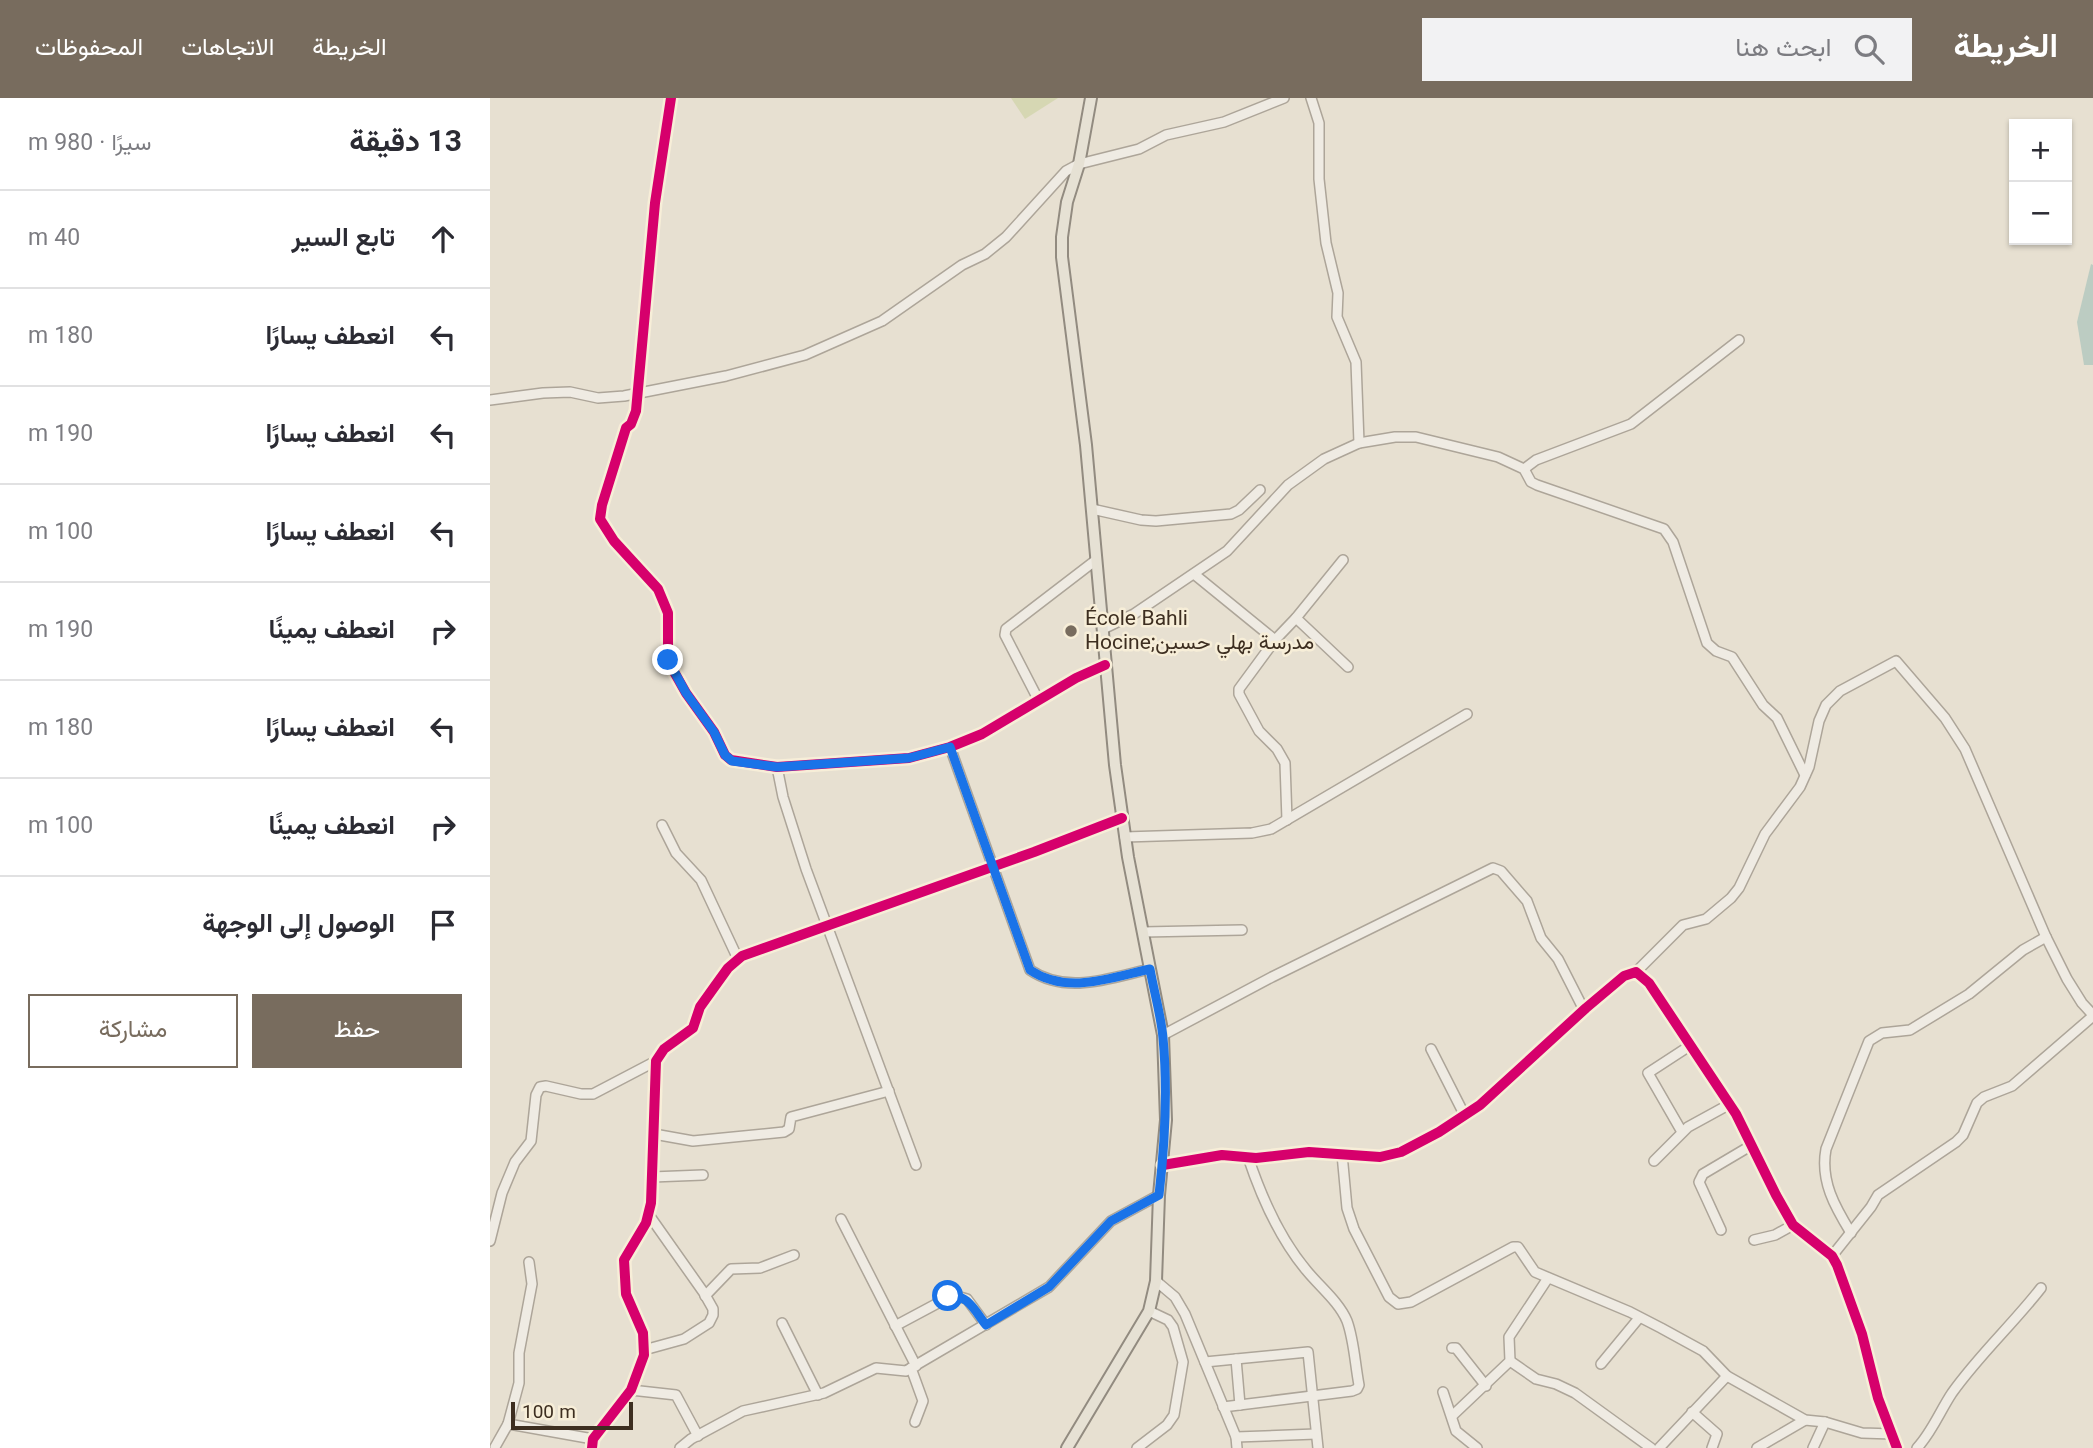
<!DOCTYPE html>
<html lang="ar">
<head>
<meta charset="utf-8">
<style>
  :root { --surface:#fff; --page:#f2f2f3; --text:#2b2b33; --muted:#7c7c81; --line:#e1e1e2; --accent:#786c5e }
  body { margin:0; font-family:Georgia,Vazirmatn,serif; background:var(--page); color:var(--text); direction:rtl }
  .controls { position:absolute; right:21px; top:21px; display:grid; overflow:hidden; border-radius:0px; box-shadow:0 2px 5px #0004 }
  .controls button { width:63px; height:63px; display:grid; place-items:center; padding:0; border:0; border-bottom:2px solid var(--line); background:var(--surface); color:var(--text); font:35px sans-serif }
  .scale { position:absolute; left:21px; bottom:18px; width:122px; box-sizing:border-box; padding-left:7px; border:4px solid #3d2e20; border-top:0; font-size:19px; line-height:24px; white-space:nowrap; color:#3d2e20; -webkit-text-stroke:5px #f7eed8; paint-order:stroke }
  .stop { position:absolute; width:21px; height:21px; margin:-16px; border:5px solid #1a73e8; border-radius:50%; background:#fff }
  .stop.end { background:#1a73e8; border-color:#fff; box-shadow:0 2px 7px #0008 }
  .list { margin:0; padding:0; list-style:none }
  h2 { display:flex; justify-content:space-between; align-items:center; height:91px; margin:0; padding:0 28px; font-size:30px }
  h2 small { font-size:23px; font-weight:400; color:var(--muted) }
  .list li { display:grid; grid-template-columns:46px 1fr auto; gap:21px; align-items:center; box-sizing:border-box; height:98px; padding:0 28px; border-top:2px solid var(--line) }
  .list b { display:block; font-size:26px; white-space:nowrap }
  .list em { font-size:23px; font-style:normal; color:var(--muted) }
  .actions { display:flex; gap:14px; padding:21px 28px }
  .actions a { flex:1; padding:16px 0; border:2px solid var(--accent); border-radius:0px; text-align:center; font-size:24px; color:var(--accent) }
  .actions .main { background:var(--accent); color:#fff }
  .icon { flex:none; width:38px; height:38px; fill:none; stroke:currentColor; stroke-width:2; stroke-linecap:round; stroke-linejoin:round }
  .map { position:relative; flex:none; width:1603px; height:1350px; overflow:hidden; direction:ltr }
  header { display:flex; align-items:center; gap:42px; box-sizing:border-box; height:98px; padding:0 35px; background:var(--accent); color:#fff }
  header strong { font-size:33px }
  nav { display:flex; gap:38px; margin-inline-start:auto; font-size:24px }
  .search { width:490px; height:63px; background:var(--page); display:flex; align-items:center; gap:18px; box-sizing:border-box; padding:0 24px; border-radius:0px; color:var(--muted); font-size:26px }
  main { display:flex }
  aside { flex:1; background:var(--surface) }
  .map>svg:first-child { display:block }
</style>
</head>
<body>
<header>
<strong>الخريطة</strong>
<div class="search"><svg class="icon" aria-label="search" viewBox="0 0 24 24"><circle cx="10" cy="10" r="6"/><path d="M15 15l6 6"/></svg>ابحث هنا</div>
<nav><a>الخريطة</a><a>الاتجاهات</a><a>المحفوظات</a></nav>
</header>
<main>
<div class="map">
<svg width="1603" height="1350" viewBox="0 0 1603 1350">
  <rect width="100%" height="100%" fill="#e7e0d1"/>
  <path fill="#d6d7b3" d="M 521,0 L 568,0 L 535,21 Z"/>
  <path fill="#bcccc2" d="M 1601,166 L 1603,167 L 1603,267 L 1594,267 L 1587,224 Z"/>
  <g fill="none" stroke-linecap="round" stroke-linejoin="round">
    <defs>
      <g id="minor">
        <path d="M 181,0 L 165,105 L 146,313 L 141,326 L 136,330 L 112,407 L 110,421 L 124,443 L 168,491 L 178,515 L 178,563 L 196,595 L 224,634 L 235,657 L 241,662 L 287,669 L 419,660 L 460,649 L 492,636 L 586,580 L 615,567"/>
        <path d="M 821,0 L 829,25 L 829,81 L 836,145 L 848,195 L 847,219 L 866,264 L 869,345"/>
        <path d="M 0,302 L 53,295 L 80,294 L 108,300 L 134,298 L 236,278 L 315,257 L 392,223 L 472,167 L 495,156 L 516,139 L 576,73 L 589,66 L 649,51 L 676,37 L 734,24 L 794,0"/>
        <path d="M 1034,371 L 1046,362 L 1141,326 L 1249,242"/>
        <path d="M 602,411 L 651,422 L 666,423 L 741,416 L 749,412 L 770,392"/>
        <path d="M 704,476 L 785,542"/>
        <path d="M 806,520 L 858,569"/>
        <path d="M 613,531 L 644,516 L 737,453 L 798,387 L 834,361 L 869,345 L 905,339 L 926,339 L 1008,359 L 1034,371 L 1041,384 L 1047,387 L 1174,431 L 1183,444 L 1217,545 L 1226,553 L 1242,559 L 1273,607 L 1287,620 L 1315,677"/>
        <path d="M 549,603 L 515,537 L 516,531 L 606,462"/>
        <path d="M 460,649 L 540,872 C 577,897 620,880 660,871"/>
        <path d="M 287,669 L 293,699 L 316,771 L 426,1067"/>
        <path d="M 797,722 L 795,665 L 787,651 L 769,633 L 749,596 L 749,591 L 785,542 L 806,520 L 853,462"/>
        <path d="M 172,727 L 186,755 L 211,782 L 248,861"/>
        <path d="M 635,739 L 762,735 L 781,731 L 977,616"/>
        <path d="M 653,834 L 752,832"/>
        <path d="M 1146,874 L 1193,827 L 1216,821 L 1241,800 L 1249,790 L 1275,736 L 1310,689 L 1319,669 L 1329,623 L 1336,607 L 1350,593 L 1406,563 L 1455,620 L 1475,651 L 1556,839 L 1577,881 L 1592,905 L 1603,917"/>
        <path d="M 673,937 L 782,879 L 1003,770 L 1011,773 L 1037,803 L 1051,840 L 1068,861 L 1094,912"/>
        <path d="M 941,951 L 975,1018"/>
        <path d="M 1192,1034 L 1158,975 L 1201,947"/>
        <path d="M 164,1036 L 203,1043 L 294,1034 L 299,1031 L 301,1019 L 399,993"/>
        <path d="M 852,1056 L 857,1110 L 864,1131 L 899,1199 L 908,1206 L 921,1204 L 1023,1149 L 1028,1149 L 1045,1174 L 1140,1214 L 1171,1230 L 1213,1253 L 1237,1278 L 1315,1322 L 1335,1324 L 1372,1335 L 1403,1336"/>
        <path d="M 1164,1063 L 1198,1029 L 1240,1006"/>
        <path d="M 673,1067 L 732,1057 L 766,1060 L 819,1054 L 890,1059 L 911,1054 L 949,1034 L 990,1007 L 1096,910 L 1134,878 L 1146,874 L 1159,885 L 1246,1016 L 1286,1097 L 1303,1127 L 1342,1158 L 1347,1167 L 1372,1236 L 1388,1300 L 1407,1350"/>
        <path d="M 162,1079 L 213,1077"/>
        <path d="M 351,1121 L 426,1268"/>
        <path d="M 1231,1132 L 1209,1084 L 1213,1076 L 1262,1047"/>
        <path d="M 1361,1135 C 1345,1109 1330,1083 1336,1051 L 1379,943 L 1392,935 L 1420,932 L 1479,896 L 1533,852 L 1556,839"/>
        <path d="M 1264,1142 L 1285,1137 L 1303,1127"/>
        <path d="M 0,1143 L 12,1095 L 25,1064 L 41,1043 L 46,997 L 50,989 L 56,988 L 91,996 L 103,996 L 166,963"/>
        <path d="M 1342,1158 L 1381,1109 L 1388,1097 L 1466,1044 L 1473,1037 L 1487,1005 L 1494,999 L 1522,988 L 1603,918"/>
        <path d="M 666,1183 L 685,1199 L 695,1216 L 746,1339 L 747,1350"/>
        <path d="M 215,1198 L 241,1171 L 270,1170 L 304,1157"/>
        <path d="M 292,1225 L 328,1297"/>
        <path d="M 405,1228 L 463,1197 L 477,1201 L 496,1227"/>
        <path d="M 962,1250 L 966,1250 L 996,1288"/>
        <path d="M 154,1252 L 194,1241 L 219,1225 L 223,1217 L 223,1211 L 214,1195 L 159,1117"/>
        <path d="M 746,1261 L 750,1307"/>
        <path d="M 1020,1263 L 1046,1281 L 1066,1286 L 1085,1295 L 1161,1350"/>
        <path d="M 715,1264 L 818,1254 L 828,1350"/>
        <path d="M 1111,1266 L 1149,1220"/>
        <path d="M 421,1270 L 433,1303 L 425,1324"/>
        <path d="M 141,1292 L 186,1297 L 208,1338"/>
        <path d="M 953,1294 L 966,1333 L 987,1350"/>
        <path d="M 733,1309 L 862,1293 L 867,1291 L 869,1287 C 865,1266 864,1242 857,1223 C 849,1204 830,1189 817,1173 C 790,1141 771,1098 758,1059"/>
        <path d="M 1202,1314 L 1227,1336 L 1222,1350"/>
        <path d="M 962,1318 L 1020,1263 L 1019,1239 L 1058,1180"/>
        <path d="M 18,1326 L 29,1285 L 29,1255 L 42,1186 L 39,1164"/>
        <path d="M 746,1339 L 826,1336"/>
        <path d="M 5,1349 L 18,1326 L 103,1341"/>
        <path d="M 102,1350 L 103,1341 L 141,1292 L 154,1257 L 153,1235 L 136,1196 L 134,1162 L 156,1125 L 161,1105 L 166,963 L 174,951 L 203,930 L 210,909 L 225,888 L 238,870 L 252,858 L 544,754 L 632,720"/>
        <path d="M 190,1350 L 201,1341 L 253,1313 L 334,1295 L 386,1270 L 416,1273 L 421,1270 L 559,1189 L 621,1123 L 669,1097"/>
        <path d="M 647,1350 L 677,1327 L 684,1317 L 693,1264 L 683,1229 L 678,1222 L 659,1213"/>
        <path d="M 1169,1350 L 1237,1278"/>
        <path d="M 1267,1350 L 1315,1322"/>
        <path d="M 1323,1350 L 1335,1324"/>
        <path d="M 1427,1350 C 1442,1334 1450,1313 1462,1295 C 1489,1257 1523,1226 1551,1190"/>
      </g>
      <path id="major" d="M 577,1350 L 659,1213 L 666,1183 L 669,1097 L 676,1022 L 673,937 L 638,759 L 625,667 L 596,347 L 572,159 L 572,139 L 577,104 L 589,66 L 601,0"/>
    </defs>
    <use href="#minor" stroke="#ada599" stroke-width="12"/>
    <use href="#major" stroke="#928b80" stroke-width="14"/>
    <use href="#minor" stroke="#efebe3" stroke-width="9"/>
    <use href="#major" stroke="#e6e1d4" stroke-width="10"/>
    <defs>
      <g id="cycleway">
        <path d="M 181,0 L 165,105 L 146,313 L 141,326 L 136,330 L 112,407 L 110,421 L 124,443 L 168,491 L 178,515 L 178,563 L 196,595 L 224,634 L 235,657 L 241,662 L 287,669 L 419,660 L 460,649 L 492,636 L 586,580 L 615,567"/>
        <path d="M 673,1067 L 732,1057 L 766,1060 L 819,1054 L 890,1059 L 911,1054 L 949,1034 L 990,1007 L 1096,910 L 1134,878 L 1146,874 L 1159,885 L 1246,1016 L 1286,1097 L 1303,1127 L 1342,1158 L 1347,1167 L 1372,1236 L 1388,1300 L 1407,1350"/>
        <path d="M 102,1350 L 103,1341 L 141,1292 L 154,1257 L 153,1235 L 136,1196 L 134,1162 L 156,1125 L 161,1105 L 166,963 L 174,951 L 203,930 L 210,909 L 225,888 L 238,870 L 252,858 L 544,754 L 632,720"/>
      </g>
    </defs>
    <use href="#cycleway" stroke="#f7eed8" stroke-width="15"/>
    <use href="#cycleway" stroke="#d6006c" stroke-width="10"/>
  </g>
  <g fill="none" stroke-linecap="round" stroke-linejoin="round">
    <path stroke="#1a73e8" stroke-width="9" d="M 178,562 L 196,595 L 224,634 L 235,657 L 242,663 L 287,669 L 419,660 L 460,649 L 540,872 C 577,897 620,880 660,871 C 664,894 671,917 673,940 C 678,993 675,1045 669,1097 L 621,1123 L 559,1189 L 496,1227 C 485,1213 477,1195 458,1198"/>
  </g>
  <circle fill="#786c5e" stroke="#f7eed8" stroke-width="2.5" cx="581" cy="533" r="7"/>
  <g text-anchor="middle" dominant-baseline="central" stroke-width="5" stroke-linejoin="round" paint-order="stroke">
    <g font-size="21" fill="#3d2e20" stroke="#f7eed8" text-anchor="start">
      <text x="595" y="521">École Bahli<tspan x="595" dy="24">Hocine;مدرسة بهلي حسين</tspan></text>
    </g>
  </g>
</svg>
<div class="controls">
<button>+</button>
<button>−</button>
</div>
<div class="scale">100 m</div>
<div class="stop" style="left:458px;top:1198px"></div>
<div class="stop end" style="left:178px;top:562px"></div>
</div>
<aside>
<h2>13 دقيقة<small>سيرًا · 980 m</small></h2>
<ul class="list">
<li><svg class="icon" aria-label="ahead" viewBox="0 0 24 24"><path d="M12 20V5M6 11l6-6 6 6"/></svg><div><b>تابع السير</b></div><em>40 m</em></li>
<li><svg class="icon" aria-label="left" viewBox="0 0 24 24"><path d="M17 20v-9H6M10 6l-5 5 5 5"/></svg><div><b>انعطف يسارًا</b></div><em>180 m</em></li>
<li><svg class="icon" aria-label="left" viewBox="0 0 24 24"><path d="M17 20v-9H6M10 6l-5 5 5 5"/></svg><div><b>انعطف يسارًا</b></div><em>190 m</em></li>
<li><svg class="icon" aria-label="left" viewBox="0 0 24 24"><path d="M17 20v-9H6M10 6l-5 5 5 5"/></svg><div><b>انعطف يسارًا</b></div><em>100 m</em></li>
<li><svg class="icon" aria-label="right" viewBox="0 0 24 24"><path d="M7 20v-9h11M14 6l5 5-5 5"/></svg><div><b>انعطف يمينًا</b></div><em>190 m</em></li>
<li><svg class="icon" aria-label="left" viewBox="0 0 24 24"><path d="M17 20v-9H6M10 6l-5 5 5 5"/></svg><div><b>انعطف يسارًا</b></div><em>180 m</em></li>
<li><svg class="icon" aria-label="right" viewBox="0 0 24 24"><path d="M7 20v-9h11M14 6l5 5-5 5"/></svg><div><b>انعطف يمينًا</b></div><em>100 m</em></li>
<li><svg class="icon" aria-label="arrive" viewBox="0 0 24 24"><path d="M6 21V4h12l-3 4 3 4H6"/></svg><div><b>الوصول إلى الوجهة</b></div></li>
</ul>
<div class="actions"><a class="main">حفظ</a><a>مشاركة</a></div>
</aside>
</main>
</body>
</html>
